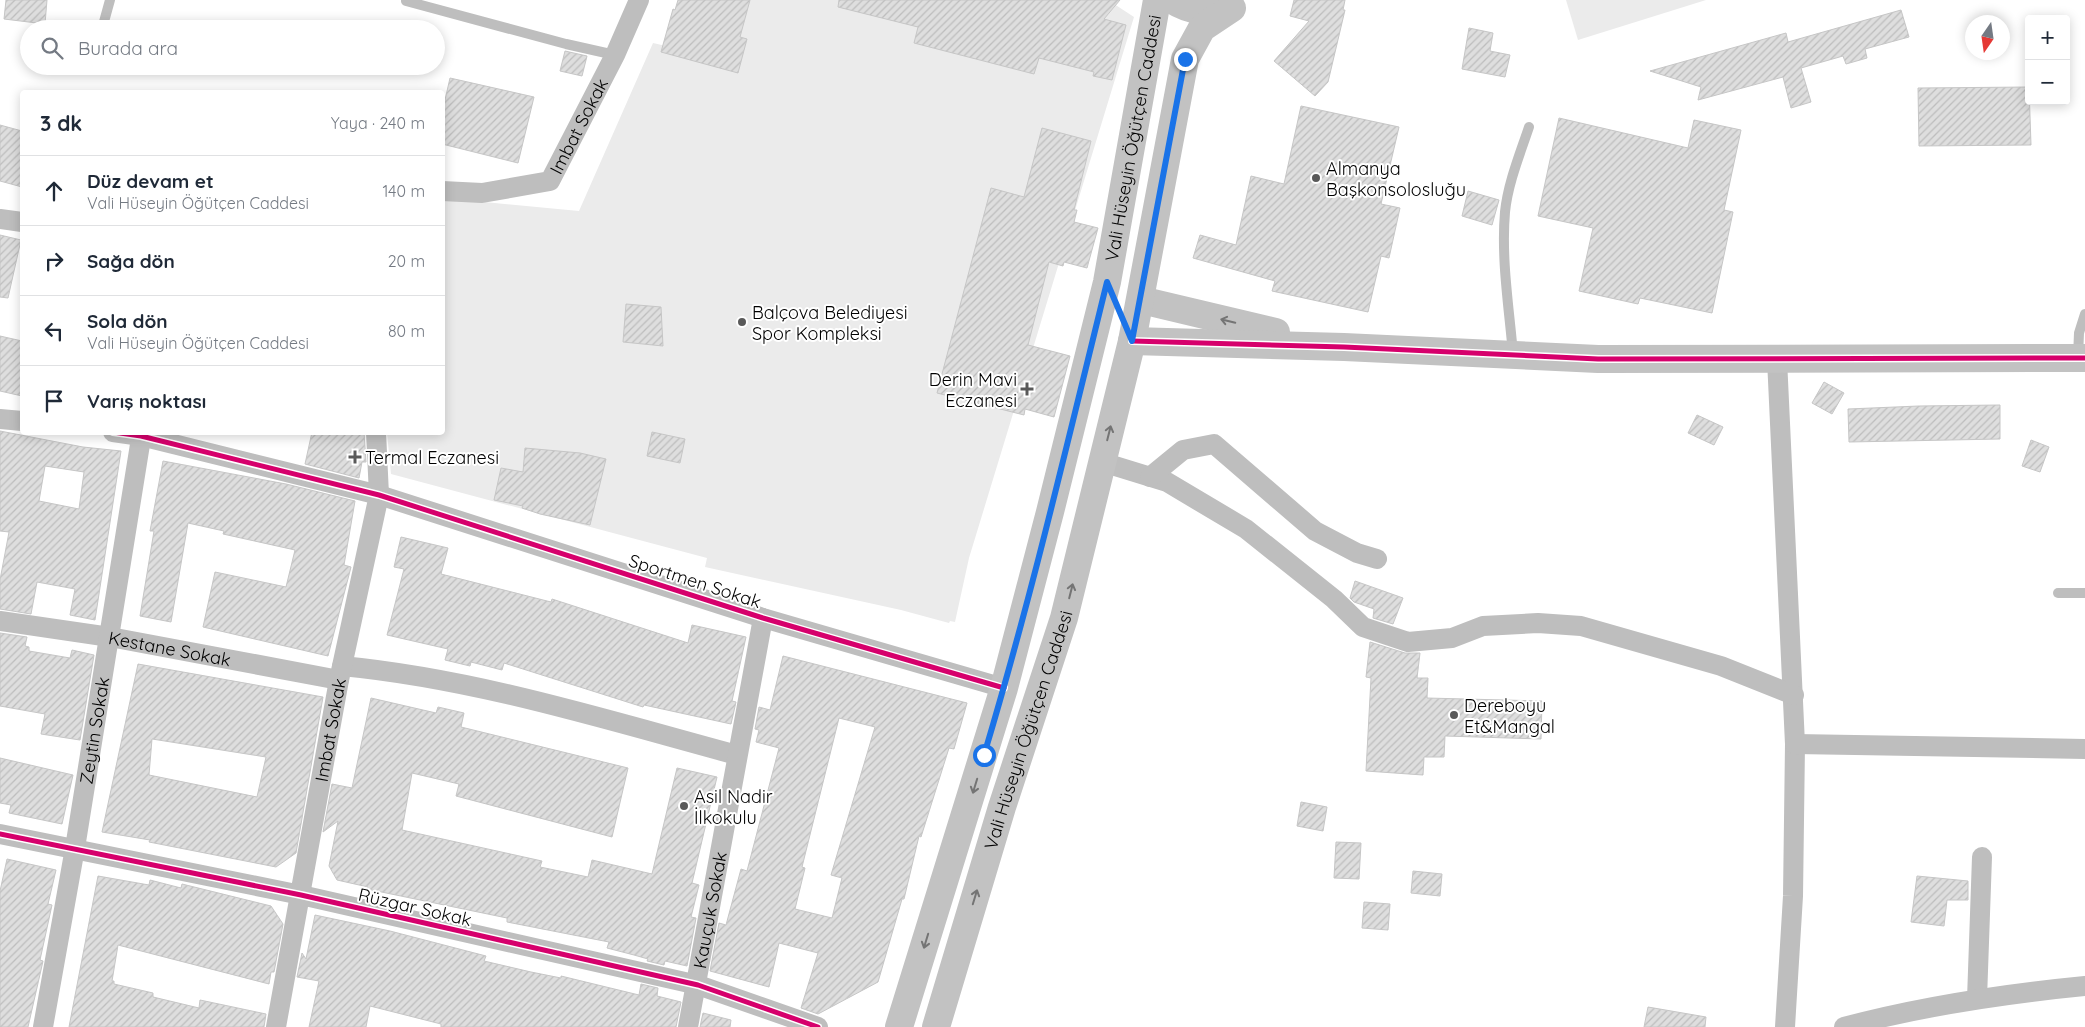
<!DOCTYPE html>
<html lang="tr">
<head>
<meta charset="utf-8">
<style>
  :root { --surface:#fff; --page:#f6f6f7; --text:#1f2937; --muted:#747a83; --line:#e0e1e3 }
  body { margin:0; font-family:Quicksand,sans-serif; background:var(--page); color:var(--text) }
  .controls { position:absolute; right:15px; top:15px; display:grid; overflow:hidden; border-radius:5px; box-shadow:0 2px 12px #0003 }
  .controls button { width:45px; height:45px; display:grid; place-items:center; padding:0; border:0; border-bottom:1px solid var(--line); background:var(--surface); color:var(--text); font:25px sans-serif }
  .compass { position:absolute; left:1965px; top:15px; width:45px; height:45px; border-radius:50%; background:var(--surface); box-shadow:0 2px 12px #0003; rotate:193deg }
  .stop { position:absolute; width:15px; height:15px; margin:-11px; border:4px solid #1a73e8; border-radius:50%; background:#fff }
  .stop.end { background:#1a73e8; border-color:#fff; box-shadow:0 1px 5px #0008 }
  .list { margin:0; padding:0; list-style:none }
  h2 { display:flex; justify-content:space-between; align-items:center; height:65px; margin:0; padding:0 20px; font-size:21px }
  h2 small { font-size:16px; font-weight:400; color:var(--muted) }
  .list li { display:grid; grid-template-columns:32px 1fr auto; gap:15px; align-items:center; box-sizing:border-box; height:70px; padding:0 20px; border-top:1px solid var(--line) }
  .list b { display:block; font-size:19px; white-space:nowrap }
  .list p { margin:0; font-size:16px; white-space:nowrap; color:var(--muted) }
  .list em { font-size:16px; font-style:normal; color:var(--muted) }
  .icon { flex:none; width:28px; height:28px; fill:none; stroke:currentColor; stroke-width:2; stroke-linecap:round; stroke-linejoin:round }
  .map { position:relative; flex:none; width:2085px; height:1027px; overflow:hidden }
  .search { position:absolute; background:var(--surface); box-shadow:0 2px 12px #0003; left:20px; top:20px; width:425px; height:55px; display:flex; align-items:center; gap:12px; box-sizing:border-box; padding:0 18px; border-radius:28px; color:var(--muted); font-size:19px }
  .panel { position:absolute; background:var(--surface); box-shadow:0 2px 12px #0003; left:20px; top:90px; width:425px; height:345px; border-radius:5px }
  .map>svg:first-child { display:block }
</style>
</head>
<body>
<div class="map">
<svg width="2085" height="1027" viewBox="0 0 2085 1027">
  <defs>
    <pattern id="building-hatch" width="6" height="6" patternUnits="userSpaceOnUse" patternTransform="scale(1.25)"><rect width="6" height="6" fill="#dedede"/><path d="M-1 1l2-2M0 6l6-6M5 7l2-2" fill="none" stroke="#bdbdbd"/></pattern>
  </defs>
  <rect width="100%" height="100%" fill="#fff"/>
  <g fill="#ebebeb">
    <path d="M 735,0 L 1108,0 L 1134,17 L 969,558 L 955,622 L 950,621 L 949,623 L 901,610 L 705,567 L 707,558 L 391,474 L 387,433 L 442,432 L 443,198 L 579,211 L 653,43 L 714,57 Z"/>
    <path d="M 1566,0 L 1706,0 L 1578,40 Z"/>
  </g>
  <g fill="url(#building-hatch)" stroke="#c6c6c6" fill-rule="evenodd">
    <path d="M 6,0 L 47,0 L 45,24 L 4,19 Z"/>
    <path d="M 678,0 L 750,0 L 740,37 L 747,39 L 738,73 L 661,52 L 673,9 L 675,10 Z"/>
    <path d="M 839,0 L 1120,0 L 1104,19 L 1126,25 L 1112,80 L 1093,76 L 1094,72 L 1039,58 L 1034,74 L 914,43 L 918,27 L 838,7 Z"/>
    <path d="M 1294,0 L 1345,0 L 1343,10 L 1345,10 L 1328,82 L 1315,96 L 1274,61 L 1309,21 L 1290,16 Z"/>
    <path d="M 1901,10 L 1909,37 L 1865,49 L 1867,58 L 1846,64 L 1843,56 L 1801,68 L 1811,102 L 1791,108 L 1783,77 L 1698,100 L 1701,87 L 1650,71 L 1786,33 L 1788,42 Z"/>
    <path d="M 1469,28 L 1493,33 L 1490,51 L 1510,55 L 1505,77 L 1462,69 Z"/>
    <path d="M 565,51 L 587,56 L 582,76 L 560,71 Z"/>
    <path d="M 450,78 L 534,97 L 518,163 L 442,144 L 442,113 Z"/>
    <path d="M 2029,87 L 2031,145 L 1919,146 L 1918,88 Z"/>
    <path d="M 1301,106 L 1399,127 L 1381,204 L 1400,208 L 1389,258 L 1381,256 L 1368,312 L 1272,291 L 1275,281 L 1193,258 L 1200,235 L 1236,245 L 1251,176 L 1284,184 Z"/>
    <path d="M 1559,118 L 1688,148 L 1694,120 L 1741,130 L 1724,210 L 1733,212 L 1712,313 L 1640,298 L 1638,304 L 1579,291 L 1593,228 L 1538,216 Z"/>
    <path d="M 0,125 L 22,131 L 22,187 L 0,181 Z"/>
    <path d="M 1042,128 L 1091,141 L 1074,210 L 1077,210 L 1074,222 L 1098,228 L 1087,268 L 1064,262 L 1063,266 L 1049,262 L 1028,345 L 1070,356 L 1054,417 L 1025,409 L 1024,415 L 937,393 L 991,188 L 1024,197 Z"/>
    <path d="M 1468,191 L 1499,200 L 1492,225 L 1462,216 Z"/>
    <path d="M 0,235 L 21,240 L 8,298 L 0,297 Z"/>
    <path d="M 626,304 L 661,307 L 663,346 L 623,342 Z"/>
    <path d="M 0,336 L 22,341 L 22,396 L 0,391 Z"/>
    <path d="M 1824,382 L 1844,393 L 1832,414 L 1812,403 Z"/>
    <path d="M 2000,405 L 2000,439 L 1849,442 L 1848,409 L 1919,406 Z"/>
    <path d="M 1697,415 L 1723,427 L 1714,445 L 1688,433 Z"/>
    <path d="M 0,431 L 83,447 L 121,451 L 95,620 L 70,615 L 75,589 L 37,582 L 31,614 L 0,609 L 0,580 L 9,532 L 0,531 ZM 45,466 L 84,472 L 79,509 L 39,501 Z"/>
    <path d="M 312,432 L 364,432 L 366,462 L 362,462 L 359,478 L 305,464 Z"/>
    <path d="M 652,432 L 685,439 L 680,463 L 647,456 Z"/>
    <path d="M 2031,440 L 2049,447 L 2040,472 L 2022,466 Z"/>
    <path d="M 525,448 L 580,453 L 606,459 L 590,525 L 540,514 L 522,508 L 523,506 L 494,500 L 501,468 L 523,472 Z"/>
    <path d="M 163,461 L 286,484 L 355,501 L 344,565 L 351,567 L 328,656 L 203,627 L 215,572 L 286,587 L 295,550 L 223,534 L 224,531 L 188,523 L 171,622 L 140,616 L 154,531 L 150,531 Z"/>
    <path d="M 401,537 L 448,548 L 441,574 L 551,602 L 552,599 L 688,643 L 692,625 L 746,637 L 732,701 L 736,702 L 731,724 L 644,705 L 643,707 L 504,663 L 502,670 L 471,662 L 470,666 L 445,660 L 448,649 L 387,635 L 404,569 L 394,567 Z"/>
    <path d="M 1355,581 L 1403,598 L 1393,624 L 1373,618 L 1374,609 L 1354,602 L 1350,598 Z"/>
    <path d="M 0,633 L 27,637 L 25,646 L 29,647 L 29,651 L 70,658 L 72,650 L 94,655 L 80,740 L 41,734 L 45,714 L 0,706 Z"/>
    <path d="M 1370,642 L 1405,653 L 1420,653 L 1417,678 L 1428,678 L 1427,698 L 1542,701 L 1541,739 L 1445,736 L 1444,757 L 1424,757 L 1423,775 L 1366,771 L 1371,678 L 1366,677 Z"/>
    <path d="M 783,656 L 967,703 L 954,749 L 949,748 L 921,837 L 919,836 L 904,899 L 902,899 L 878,982 L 818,1014 L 801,1008 L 818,953 L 779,943 L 769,987 L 710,971 L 719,923 L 726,925 L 741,869 L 747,871 L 779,748 L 756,742 L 759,730 L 755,729 L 759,707 L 770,710 ZM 839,718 L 875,727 L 831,875 L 842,878 L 832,918 L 795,909 L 805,868 L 802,867 Z"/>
    <path d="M 138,664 L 323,697 L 296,853 L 276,867 L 149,842 L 150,840 L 102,832 ZM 152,739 L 266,757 L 257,797 L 149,775 Z"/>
    <path d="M 371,698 L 436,713 L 438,707 L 464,713 L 461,727 L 628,768 L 612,837 L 456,796 L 459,784 L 412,773 L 402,830 L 542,861 L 540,867 L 588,877 L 592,860 L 652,874 L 677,768 L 717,777 L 692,883 L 699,885 L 691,917 L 696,918 L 687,966 L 665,961 L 664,965 L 647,961 L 648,959 L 634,955 L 607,948 L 609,942 L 507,922 L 507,918 L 367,889 L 368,887 L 337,880 L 329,866 L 338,821 L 323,832 L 332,784 L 352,788 Z"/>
    <path d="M 0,758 L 73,775 L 62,824 L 9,813 L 11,805 L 0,803 Z"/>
    <path d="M 1301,802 L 1327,807 L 1323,831 L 1297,826 Z"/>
    <path d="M 1336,842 L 1361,843 L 1359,879 L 1334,878 Z"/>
    <path d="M 7,859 L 56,870 L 48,904 L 52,905 L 40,960 L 43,961 L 41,970 L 28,1027 L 0,1027 L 0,891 Z"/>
    <path d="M 1413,871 L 1442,874 L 1440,896 L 1411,893 Z"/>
    <path d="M 98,876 L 149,885 L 150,880 L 181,888 L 182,884 L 271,906 L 283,924 L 274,972 L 271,972 L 269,984 L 118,945 L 112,981 L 114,981 L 114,984 L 153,993 L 153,997 L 199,1008 L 200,1000 L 266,1014 L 264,1027 L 69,1027 Z"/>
    <path d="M 1917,876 L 1968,881 L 1968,900 L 1947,900 L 1944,926 L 1911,922 Z"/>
    <path d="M 1364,902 L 1390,904 L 1388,930 L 1362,928 Z"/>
    <path d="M 315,915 L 390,931 L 486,956 L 484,961 L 531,972 L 561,978 L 561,976 L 639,995 L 641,984 L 658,988 L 657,996 L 681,1002 L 676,1027 L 441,1027 L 441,1024 L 370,1006 L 366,1027 L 309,1027 L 319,981 L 297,977 L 302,953 L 306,959 Z"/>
    <path d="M 1648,1007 L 1706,1017 L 1705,1027 L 1644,1027 Z"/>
    <path d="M 703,1013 L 731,1020 L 730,1027 L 700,1027 Z"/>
  </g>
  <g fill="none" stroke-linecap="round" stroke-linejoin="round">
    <g stroke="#bebebe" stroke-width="10">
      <path d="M 406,1 L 566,44 L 615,55"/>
      <path d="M 102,29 L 110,0"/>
      <path d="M 1513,354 C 1509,307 1501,259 1505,212 C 1508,183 1520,154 1529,127"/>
      <path d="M 2078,357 L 2079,333 L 2085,314"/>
      <path d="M 2058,593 L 2085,593"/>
    </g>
    <g stroke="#bebebe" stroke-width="20">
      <path id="s1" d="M 442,191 L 482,193 L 550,181 L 615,55 L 639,0"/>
      <path d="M 0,219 L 22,222"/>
      <path d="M 1777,359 L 1795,744 L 1793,896 L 1785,1027"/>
      <path d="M 0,419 L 22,421"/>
      <path d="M 113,432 L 141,436 L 379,495 L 763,618 L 1004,688"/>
      <path d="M 1102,462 L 1167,482 L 1246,529 L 1334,599 L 1363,627 L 1408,642 L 1452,638 L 1483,626 L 1538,623 L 1581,626 L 1721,666 L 1794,695"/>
      <path d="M 1150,477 L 1183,450 L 1214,444 L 1315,531 L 1357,553 L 1377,559"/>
      <path id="s2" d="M 0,621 L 110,637 L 339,680"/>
      <path d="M 342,666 C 477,679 607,720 737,755"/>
      <path d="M 1795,744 L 2085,749"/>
      <path d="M 0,834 L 301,895 L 698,985 L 818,1027"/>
      <path d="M 1977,999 L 1982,857"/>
      <path id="s3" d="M 43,1027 L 75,848 L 142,432"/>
      <path id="s4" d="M 276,1027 L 339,680 L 379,495 L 376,432"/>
      <path id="s5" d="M 688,1027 L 763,618"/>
      <path d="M 1844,1027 C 1923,1006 2003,994 2085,986"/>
    </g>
    <g stroke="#c2c2c2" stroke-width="28">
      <path d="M 1172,0 C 1191,12 1209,13 1230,8"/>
      <path d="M 1141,300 L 1276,332"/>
      <path d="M 1132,341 L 1344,347 L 1598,359 L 2085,358"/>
      <path id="s6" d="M 899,1027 L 1004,688 L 1050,512 L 1107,282 L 1157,0"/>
      <path id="s7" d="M 936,1027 L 1002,807 L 1064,618 L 1132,341 L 1185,59 L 1202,28 L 1232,8"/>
    </g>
    <defs>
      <g id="cycleway">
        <path d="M 1132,341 L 1344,347 L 1598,359 L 2085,358"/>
        <path d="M 113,432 L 141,436 L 379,495 L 763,618 L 1004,688"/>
        <path d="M 0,834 L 301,895 L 698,985 L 818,1027"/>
      </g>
    </defs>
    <use href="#cycleway" stroke="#fff" stroke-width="8"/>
    <use href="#cycleway" stroke="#d6006c" stroke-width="5"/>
  </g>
  <defs><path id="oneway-shaft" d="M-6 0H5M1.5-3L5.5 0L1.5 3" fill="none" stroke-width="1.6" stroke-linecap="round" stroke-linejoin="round" transform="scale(1.25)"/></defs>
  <g stroke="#747474">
    <use href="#oneway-shaft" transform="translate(1228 321) rotate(-166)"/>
    <use href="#oneway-shaft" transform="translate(1109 433) rotate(-76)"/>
    <use href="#oneway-shaft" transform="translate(1071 591) rotate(-76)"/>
    <use href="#oneway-shaft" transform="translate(975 786) rotate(107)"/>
    <use href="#oneway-shaft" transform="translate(975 897) rotate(-73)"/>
    <use href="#oneway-shaft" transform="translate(926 941) rotate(107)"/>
  </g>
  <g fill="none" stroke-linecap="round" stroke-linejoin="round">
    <path stroke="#1a73e8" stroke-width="6" d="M 984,755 C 1031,599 1068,440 1107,282 L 1132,341 L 1185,59"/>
  </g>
  <g fill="#595959" stroke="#fff" stroke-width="2">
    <circle cx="1316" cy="178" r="5"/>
    <circle cx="742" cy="322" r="5"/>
    <path d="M1024.5 381.5h5v5h5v5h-5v5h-5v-5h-5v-5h5z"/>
    <path d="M352.5 449.5h5v5h5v5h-5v5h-5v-5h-5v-5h5z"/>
    <circle cx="1454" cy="715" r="5"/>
    <circle cx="684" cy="806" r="5"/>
  </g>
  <g text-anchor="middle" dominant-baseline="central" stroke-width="4" stroke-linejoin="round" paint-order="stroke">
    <g font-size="18" fill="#000" stroke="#fff">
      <text stroke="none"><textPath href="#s1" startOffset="171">Imbat Sokak</textPath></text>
      <text stroke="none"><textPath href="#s6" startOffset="920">Vali Hüseyin Öğütçen Caddesi</textPath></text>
      <text transform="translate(695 581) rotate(18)">Sportmen Sokak</text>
      <text stroke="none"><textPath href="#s2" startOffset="172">Kestane Sokak</textPath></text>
      <text stroke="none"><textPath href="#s3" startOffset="301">Zeytin Sokak</textPath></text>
      <text stroke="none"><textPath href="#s4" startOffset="302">Imbat Sokak</textPath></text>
      <text stroke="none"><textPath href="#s7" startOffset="311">Vali Hüseyin Öğütçen Caddesi</textPath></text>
      <text transform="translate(415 907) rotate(13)">Rüzgar Sokak</text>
      <text stroke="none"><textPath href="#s5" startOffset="119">Kauçuk Sokak</textPath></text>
    </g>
    <g font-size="18" fill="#000" stroke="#fff" text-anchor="start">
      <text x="1326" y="168">Almanya<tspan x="1326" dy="21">Başkonsolosluğu</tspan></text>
      <text x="752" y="312">Balçova Belediyesi<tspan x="752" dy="21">Spor Kompleksi</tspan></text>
      <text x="1017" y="379" text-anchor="end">Derin Mavi<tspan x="1017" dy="21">Eczanesi</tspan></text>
      <text x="365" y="457">Termal Eczanesi</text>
      <text x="1464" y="705">Dereboyu<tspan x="1464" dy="21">Et&amp;Mangal</tspan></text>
      <text x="694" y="796">Asil Nadir<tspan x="694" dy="21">İlkokulu</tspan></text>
    </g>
  </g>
</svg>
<div class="controls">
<button>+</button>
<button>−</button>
</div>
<svg class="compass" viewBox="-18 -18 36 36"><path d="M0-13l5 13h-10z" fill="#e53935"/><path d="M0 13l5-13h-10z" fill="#747a83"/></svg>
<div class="stop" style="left:984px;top:755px"></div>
<div class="stop end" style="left:1185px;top:59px"></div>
<div class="search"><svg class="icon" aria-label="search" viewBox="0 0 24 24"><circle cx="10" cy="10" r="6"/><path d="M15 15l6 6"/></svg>Burada ara</div>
<section class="panel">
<h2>3 dk<small>Yaya · 240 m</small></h2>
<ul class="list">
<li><svg class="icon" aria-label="ahead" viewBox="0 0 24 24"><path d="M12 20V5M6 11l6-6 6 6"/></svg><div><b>Düz devam et</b><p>Vali Hüseyin Öğütçen Caddesi</p></div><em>140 m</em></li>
<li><svg class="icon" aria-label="right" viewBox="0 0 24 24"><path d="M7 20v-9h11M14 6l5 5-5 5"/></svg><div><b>Sağa dön</b></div><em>20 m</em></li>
<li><svg class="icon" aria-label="left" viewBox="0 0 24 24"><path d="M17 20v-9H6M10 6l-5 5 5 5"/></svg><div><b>Sola dön</b><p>Vali Hüseyin Öğütçen Caddesi</p></div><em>80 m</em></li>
<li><svg class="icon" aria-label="arrive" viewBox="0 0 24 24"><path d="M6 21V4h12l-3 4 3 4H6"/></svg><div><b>Varış noktası</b></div></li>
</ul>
</section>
</div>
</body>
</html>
